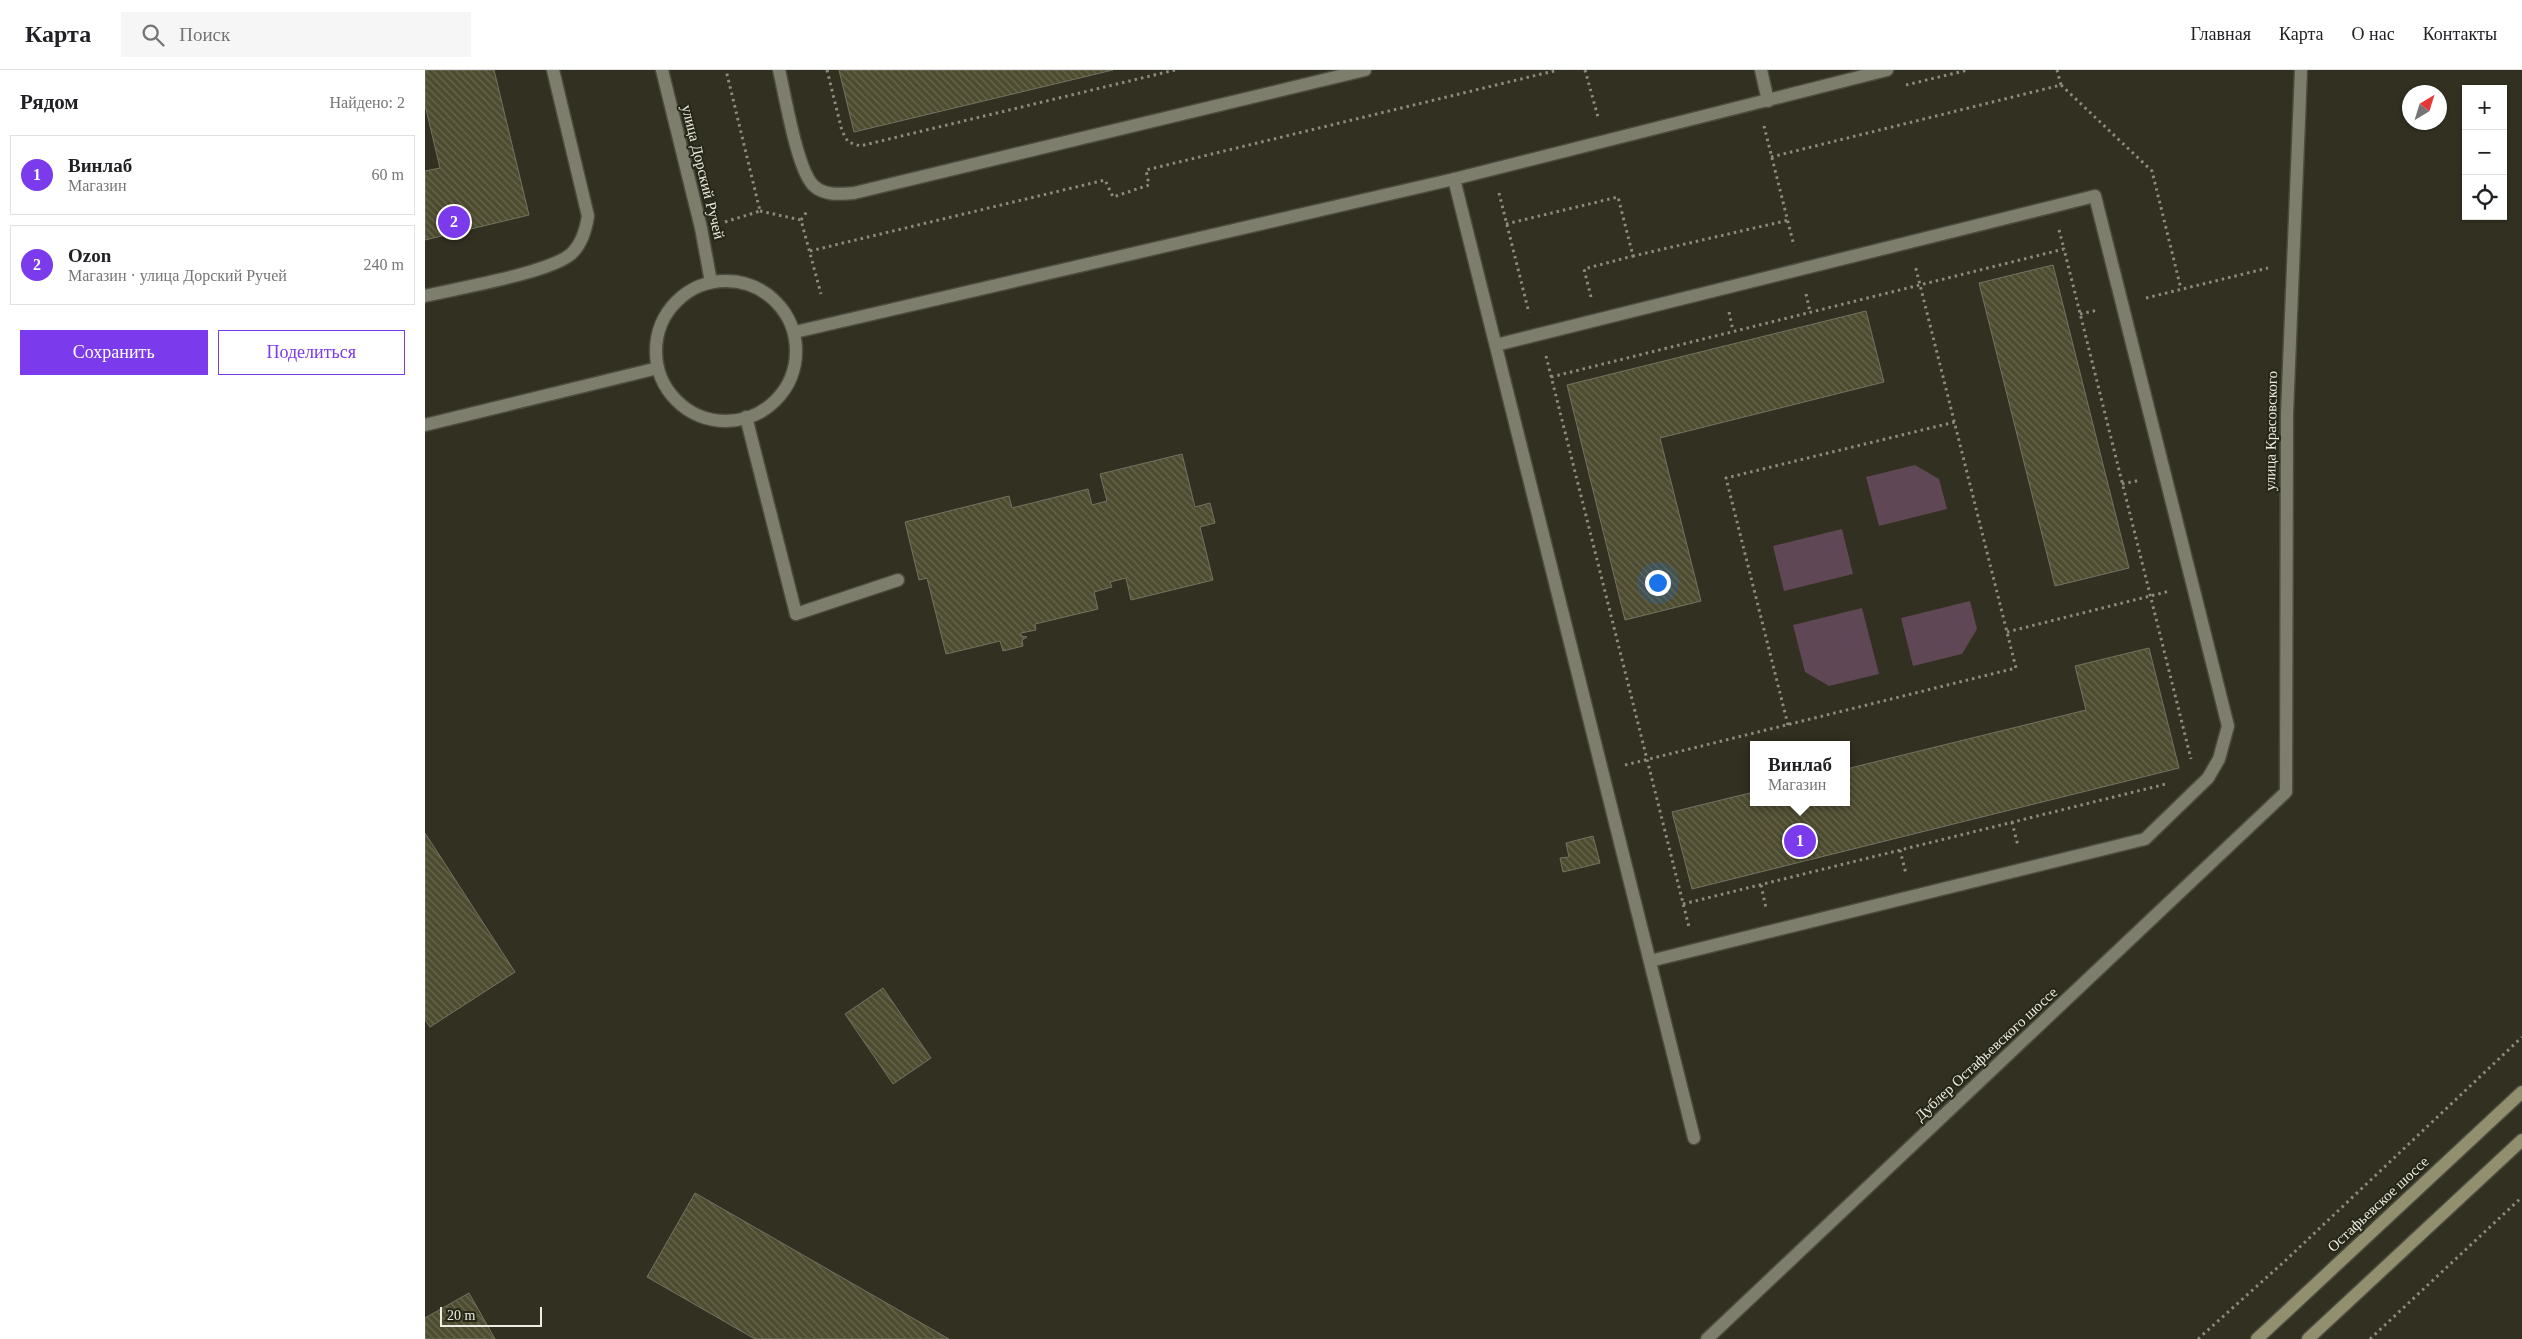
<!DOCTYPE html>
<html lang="ru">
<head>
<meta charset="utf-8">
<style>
  :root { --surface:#fff; --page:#f6f6f6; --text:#202124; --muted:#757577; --line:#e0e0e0; --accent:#7c3aed }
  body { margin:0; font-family:"Times New Roman",serif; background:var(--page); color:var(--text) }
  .controls { position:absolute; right:15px; top:15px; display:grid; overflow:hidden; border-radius:0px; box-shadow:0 1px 4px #0004 }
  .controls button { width:45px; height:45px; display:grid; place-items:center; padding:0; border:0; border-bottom:1px solid var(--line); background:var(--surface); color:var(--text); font:25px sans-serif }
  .compass { position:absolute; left:1977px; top:15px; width:45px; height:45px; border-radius:50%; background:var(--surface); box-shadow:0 1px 4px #0004; rotate:38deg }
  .scale { position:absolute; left:15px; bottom:12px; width:102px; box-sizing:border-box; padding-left:5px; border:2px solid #edede3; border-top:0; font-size:14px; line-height:18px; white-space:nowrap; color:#edede3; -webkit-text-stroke:4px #272718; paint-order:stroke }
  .you { position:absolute; left:1232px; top:512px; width:18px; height:18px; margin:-12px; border:4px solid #fff; border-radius:50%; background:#1a73e8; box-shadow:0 0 0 8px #1a73e833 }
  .badge { display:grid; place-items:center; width:32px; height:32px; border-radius:50%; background:var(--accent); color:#fff; font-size:16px; font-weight:700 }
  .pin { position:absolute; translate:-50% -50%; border:2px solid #fff; box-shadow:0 1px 5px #0006 }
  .popup { position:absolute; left:1325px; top:671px; width:100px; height:65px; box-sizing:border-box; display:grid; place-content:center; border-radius:0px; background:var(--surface); filter:drop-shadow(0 1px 4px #0005); font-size:16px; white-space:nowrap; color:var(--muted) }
  .popup b { font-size:19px; color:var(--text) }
  .popup::after { content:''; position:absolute; left:50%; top:100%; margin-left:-10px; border:10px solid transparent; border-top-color:var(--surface) }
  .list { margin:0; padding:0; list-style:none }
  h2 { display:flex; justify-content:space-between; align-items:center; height:65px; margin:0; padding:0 20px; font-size:21px }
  h2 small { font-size:16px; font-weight:400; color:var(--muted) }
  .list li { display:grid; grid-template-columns:32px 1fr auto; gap:15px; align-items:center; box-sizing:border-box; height:80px; margin:0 10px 10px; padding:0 10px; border:1px solid var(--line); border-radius:0px }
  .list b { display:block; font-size:19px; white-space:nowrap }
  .list p { margin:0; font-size:16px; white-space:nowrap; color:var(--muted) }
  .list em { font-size:16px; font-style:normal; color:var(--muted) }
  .actions { display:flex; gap:10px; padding:15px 20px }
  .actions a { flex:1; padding:11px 0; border:1px solid var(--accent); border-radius:0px; text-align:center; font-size:18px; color:var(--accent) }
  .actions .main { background:var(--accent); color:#fff }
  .icon { flex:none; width:28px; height:28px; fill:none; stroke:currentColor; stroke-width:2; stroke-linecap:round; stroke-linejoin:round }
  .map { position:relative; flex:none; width:2097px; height:1269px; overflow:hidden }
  header { display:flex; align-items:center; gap:30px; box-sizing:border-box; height:70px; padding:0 25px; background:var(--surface); border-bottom:1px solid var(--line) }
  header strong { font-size:24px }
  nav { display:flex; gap:28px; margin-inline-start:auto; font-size:18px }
  .search { width:350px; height:45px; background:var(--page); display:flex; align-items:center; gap:12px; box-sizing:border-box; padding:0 18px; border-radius:0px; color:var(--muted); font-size:19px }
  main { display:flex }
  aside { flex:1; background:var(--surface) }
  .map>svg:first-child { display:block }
</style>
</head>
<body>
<header>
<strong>Карта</strong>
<div class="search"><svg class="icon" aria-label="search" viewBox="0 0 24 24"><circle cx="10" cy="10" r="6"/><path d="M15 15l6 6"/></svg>Поиск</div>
<nav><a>Главная</a><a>Карта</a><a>О нас</a><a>Контакты</a></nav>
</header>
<main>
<aside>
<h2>Рядом<small>Найдено: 2</small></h2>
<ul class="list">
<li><span class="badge">1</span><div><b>Винлаб</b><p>Магазин</p></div><em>60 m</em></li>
<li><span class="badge">2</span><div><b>Ozon</b><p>Магазин · улица Дорский Ручей</p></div><em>240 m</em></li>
</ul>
<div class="actions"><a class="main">Сохранить</a><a>Поделиться</a></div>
</aside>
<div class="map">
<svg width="2097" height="1269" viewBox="0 0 2097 1269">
  <defs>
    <pattern id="building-back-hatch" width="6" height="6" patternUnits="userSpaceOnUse" patternTransform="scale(1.25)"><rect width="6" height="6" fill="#4e4c30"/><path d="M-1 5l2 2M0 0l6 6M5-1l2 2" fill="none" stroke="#68664e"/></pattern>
  </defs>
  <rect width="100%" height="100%" fill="#313021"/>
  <g fill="#604755">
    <path d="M 1490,395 L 1514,409 L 1522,439 L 1454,456 L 1441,407 Z"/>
    <path d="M 1417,459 L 1428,504 L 1359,521 L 1348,476 Z"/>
    <path d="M 1545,531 L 1552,559 L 1537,584 L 1488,596 L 1476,548 Z"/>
    <path d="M 1437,538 L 1454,604 L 1404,616 L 1380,602 L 1368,555 Z"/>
  </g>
  <g fill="url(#building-back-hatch)" stroke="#737362">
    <path d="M 0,0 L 69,0 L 104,145 L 0,170 L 0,101 L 15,98 L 0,35 Z"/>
    <path d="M 414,0 L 688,0 L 429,62 Z"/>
    <path d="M 1628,195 L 1704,498 L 1630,516 L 1554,213 Z"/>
    <path d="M 1441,241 L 1459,312 L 1235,368 L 1276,531 L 1200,550 L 1142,315 Z"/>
    <path d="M 757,384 L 770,437 L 785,433 L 790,453 L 775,457 L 788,510 L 706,530 L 701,508 L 685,512 L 687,517 L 669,522 L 673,539 L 610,554 L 611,560 L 596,563 L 596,566 L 602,567 L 597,570 L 598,576 L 578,581 L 575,571 L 521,584 L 502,508 L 494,510 L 480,452 L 584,426 L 587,438 L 663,419 L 667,435 L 682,431 L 675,404 Z"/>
    <path d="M 1724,578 L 1754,698 L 1267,819 L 1247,742 L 1329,722 L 1329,732 L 1421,732 L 1421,699 L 1661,640 L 1650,596 Z"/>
    <path d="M 0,763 L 90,902 L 5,957 L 0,950 Z"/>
    <path d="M 1168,766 L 1175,793 L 1138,802 L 1135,788 L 1144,787 L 1141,773 Z"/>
    <path d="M 458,918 L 506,988 L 468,1014 L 420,944 Z"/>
    <path d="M 270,1123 L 524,1269 L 330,1269 L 222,1207 Z"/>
    <path d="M 44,1223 L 70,1269 L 0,1269 L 0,1248 Z"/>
  </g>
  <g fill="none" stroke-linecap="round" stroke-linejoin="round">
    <defs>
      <g id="service">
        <path d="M 354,0 C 360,24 372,101 389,116 C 400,126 415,124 429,123 L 940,0"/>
        <path d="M 1336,0 L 1343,31"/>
        <path d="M 1029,109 L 1269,1068"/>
        <circle cx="301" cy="281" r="70"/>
        <path d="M 0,226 C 33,218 124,203 146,184 C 157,174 161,159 163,146 L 128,0"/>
        <path d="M 370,262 L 1029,109 L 1462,0"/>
        <path d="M 1071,275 L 1670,126 L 1803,656 L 1794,689 L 1783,708 L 1720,769 L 1225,891"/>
        <path d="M 0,355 L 233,298"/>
        <path d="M 371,544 L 473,510"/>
      </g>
      <g id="minor">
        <path d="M 237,0 L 276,158 L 286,212"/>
        <path d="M 321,347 L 371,544"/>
        <path d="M 1282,1269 L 1861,722 L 1862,344 L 1876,0"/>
      </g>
      <g id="secondary">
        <path d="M 1832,1269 L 2097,1022"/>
        <path d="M 1883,1269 L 2097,1070"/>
      </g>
    </defs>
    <use href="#service" stroke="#4c4b3e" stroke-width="15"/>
    <use href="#minor" stroke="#4c4b3e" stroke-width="15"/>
    <use href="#secondary" stroke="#4c4b3e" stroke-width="15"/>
    <g stroke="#8c8b7f" stroke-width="3" stroke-dasharray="2.5 4" stroke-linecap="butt">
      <path d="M 402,0 L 417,61 L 423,72 L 435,76 L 750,0"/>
      <path d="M 1160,0 L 1173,47"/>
      <path d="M 1481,15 L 1543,0"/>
      <path d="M 1636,15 L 1727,101 L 1756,219"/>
      <path d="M 1339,56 L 1369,176"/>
      <path d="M 1346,87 L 1636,15 L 1632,0"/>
      <path d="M 1074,123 L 1104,243"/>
      <path d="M 335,141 L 376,150 L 396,224"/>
      <path d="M 376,150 L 383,140"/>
      <path d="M 300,152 L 335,141 L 301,0"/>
      <path d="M 1081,154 L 1193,127 L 1208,186 L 1364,150"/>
      <path d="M 1634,160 L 1639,179"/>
      <path d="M 385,181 L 680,110 L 688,127 L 724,115 L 721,100 L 1133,0"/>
      <path d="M 1381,224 L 1385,242"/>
      <path d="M 1166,227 L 1159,199 L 1208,186"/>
      <path d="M 1721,228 L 1843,198"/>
      <path d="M 1304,242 L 1308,261"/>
      <path d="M 1655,244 L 1673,240"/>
      <path d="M 1121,286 L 1264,857"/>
      <path d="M 1126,307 L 1639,179 L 1766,689"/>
      <path d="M 1697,414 L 1716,410"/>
      <path d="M 1582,562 L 1745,521"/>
      <path d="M 1363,655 L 1301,408 L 1530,352"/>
      <path d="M 1200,695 L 1591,598 L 1490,195"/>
      <path d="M 1587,752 L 1593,776"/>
      <path d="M 1475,780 L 1481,804"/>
      <path d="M 1336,815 L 1341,838"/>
      <path d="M 1258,834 L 1741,714"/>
      <path d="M 1773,1269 L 1861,1190 L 2097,967"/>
      <path d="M 1945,1269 L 2097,1127"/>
    </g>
    <use href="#service" stroke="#7e7e6c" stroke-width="12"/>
    <use href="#minor" stroke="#7e7e6c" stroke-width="12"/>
    <use href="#secondary" stroke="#918f6e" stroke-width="12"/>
  </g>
  <g text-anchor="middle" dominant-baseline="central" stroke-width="4" stroke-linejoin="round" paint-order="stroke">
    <g font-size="15" fill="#edede3" stroke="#272718">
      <text transform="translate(278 102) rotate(76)">улица Дорский Ручей</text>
      <text transform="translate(1846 361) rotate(-89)">улица Красовского</text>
      <text transform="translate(1561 984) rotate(-43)">Дублер Остафьевского шоссе</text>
      <text transform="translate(1953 1134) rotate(-43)">Остафьевское шоссе</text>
    </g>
  </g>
</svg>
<div class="controls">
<button>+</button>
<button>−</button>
<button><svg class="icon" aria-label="locate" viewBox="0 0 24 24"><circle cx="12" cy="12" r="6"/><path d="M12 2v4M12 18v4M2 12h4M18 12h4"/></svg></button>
</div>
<svg class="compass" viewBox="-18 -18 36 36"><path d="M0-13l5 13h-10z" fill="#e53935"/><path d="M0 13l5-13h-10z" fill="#757577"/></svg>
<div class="scale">20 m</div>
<div class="you"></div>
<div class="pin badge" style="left:1375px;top:771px">1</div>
<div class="popup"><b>Винлаб</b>Магазин</div>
<div class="pin badge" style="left:29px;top:152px">2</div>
</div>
</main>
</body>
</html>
